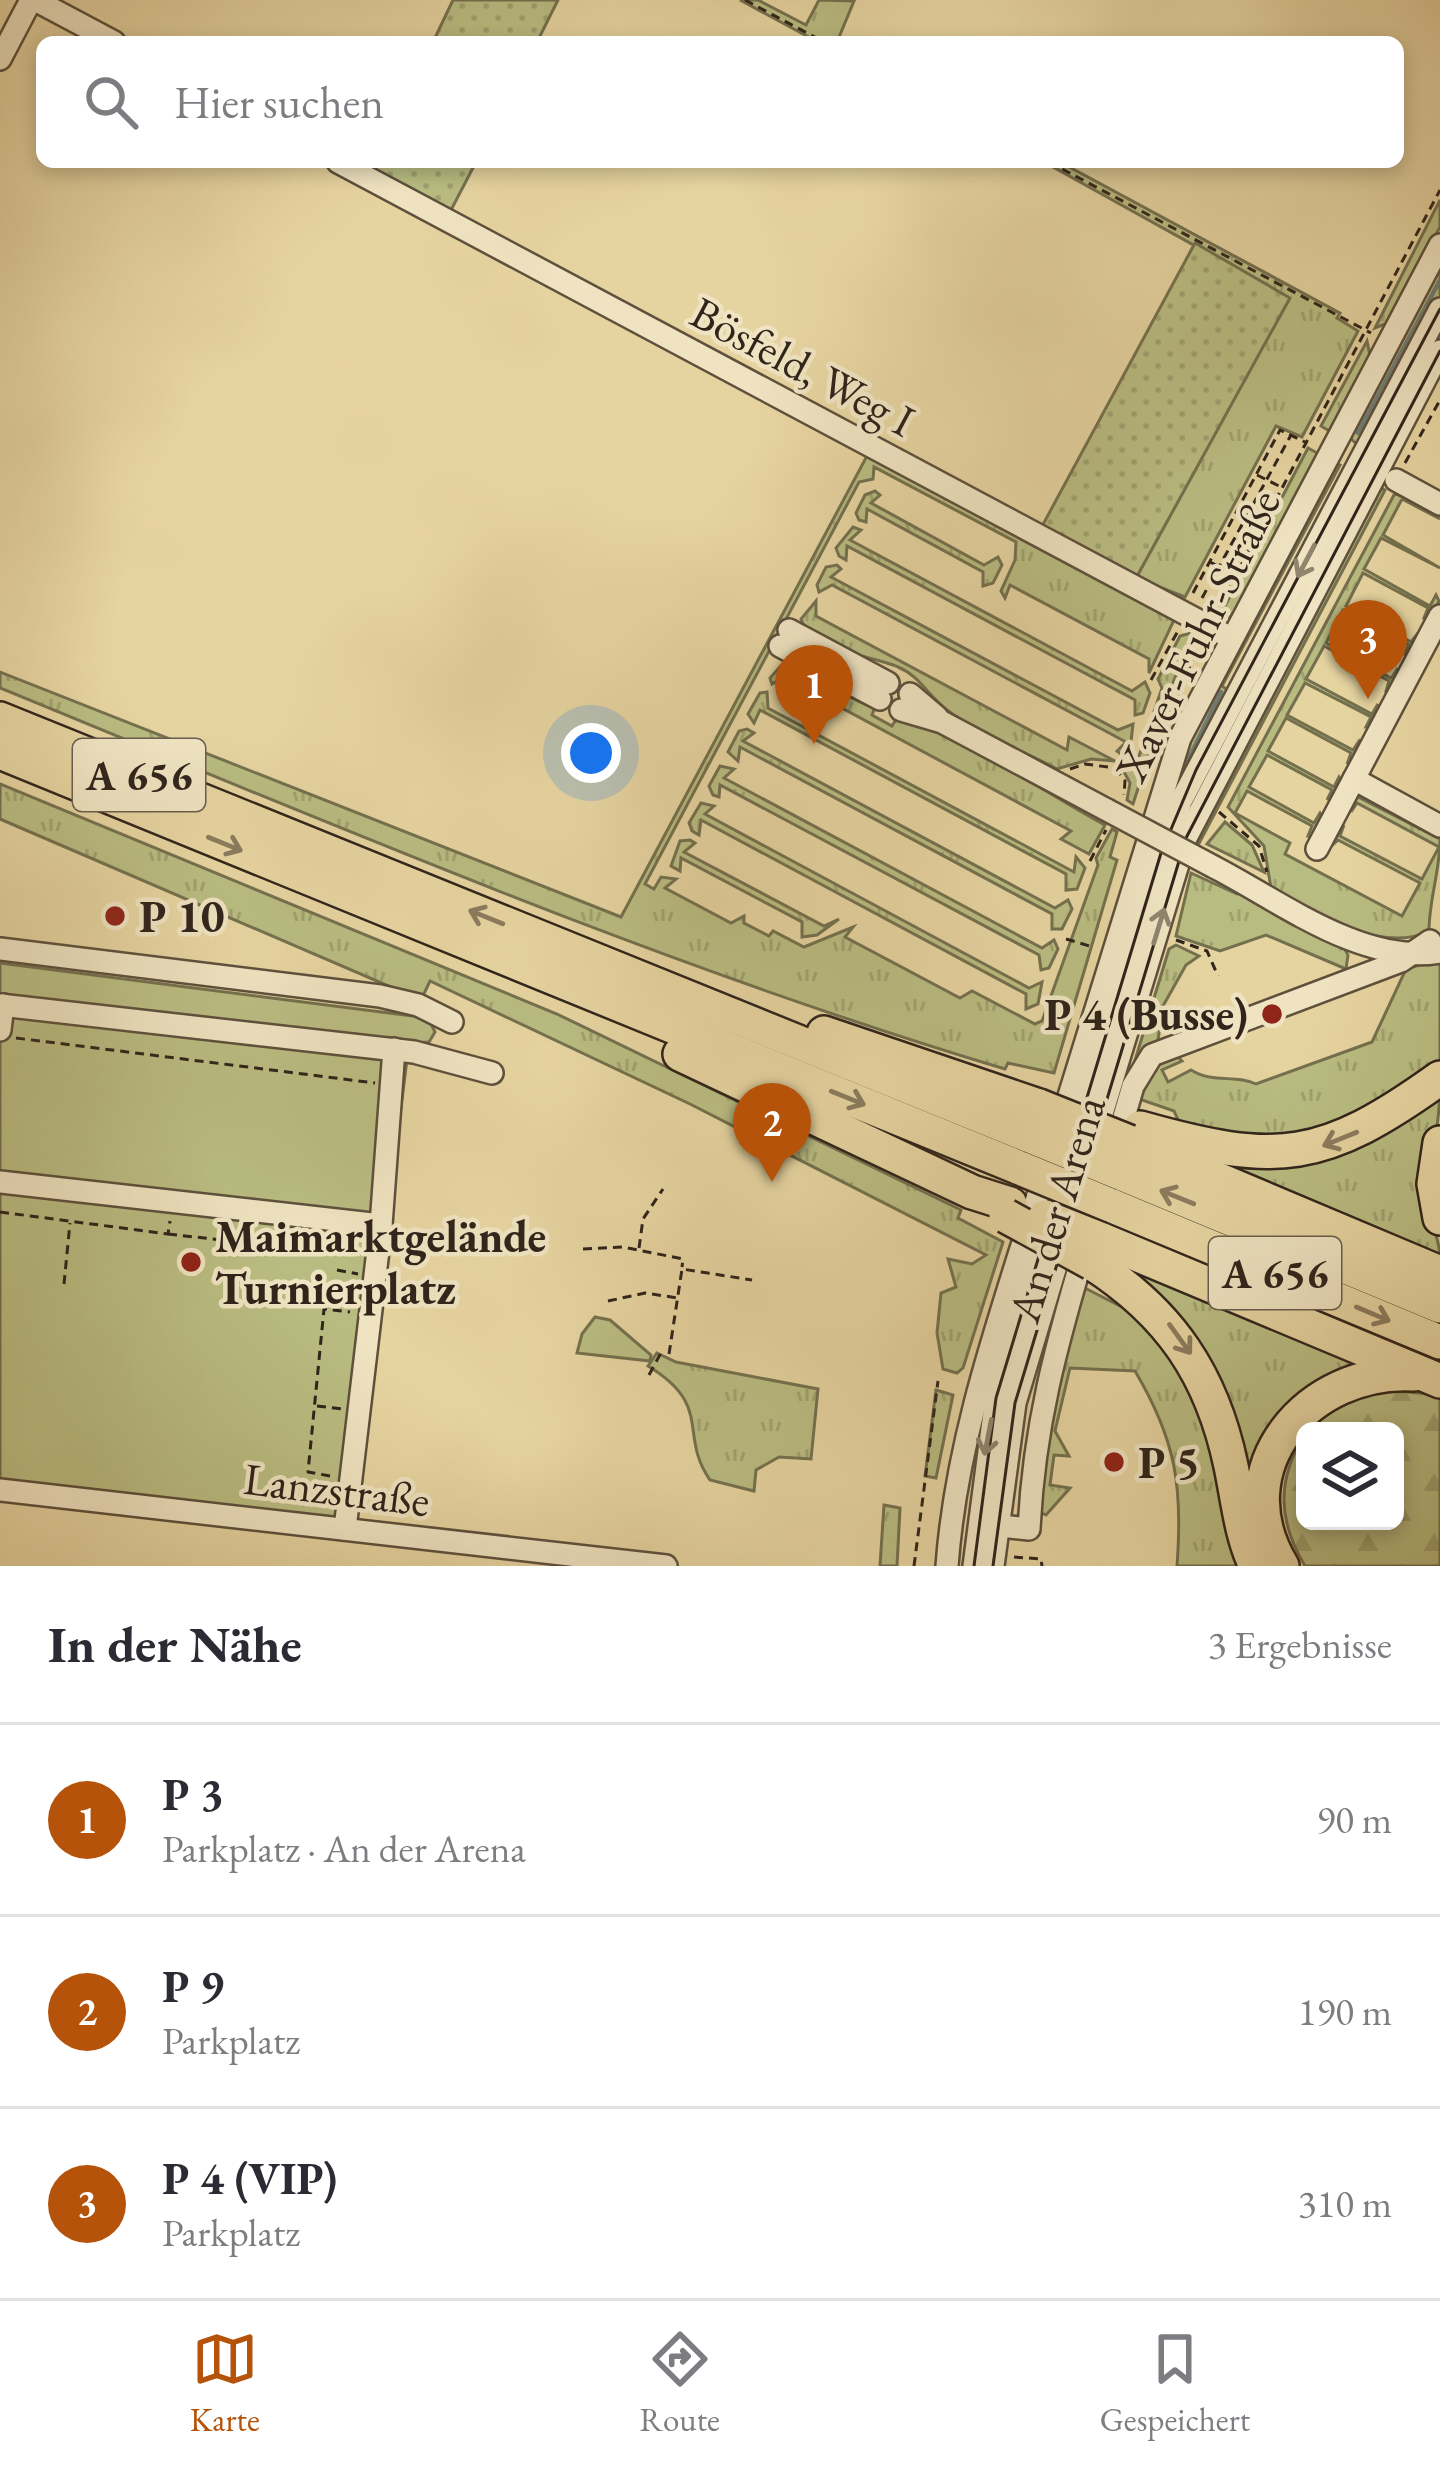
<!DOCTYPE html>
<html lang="de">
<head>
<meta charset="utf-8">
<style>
  :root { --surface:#fff; --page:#f2f2f3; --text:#2b2b33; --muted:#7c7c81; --line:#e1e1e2; --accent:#b45309 }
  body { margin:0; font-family:"EB Garamond",serif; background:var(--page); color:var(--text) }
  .controls { position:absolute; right:36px; bottom:36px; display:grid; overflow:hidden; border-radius:18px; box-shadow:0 6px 18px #0003 }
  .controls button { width:108px; height:108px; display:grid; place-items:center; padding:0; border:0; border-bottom:3px solid var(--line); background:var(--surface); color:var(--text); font:60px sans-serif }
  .you { position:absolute; left:591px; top:753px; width:42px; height:42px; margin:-30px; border:9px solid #fff; border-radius:50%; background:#1a73e8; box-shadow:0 0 0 18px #1a73e833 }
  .badge { display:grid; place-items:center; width:78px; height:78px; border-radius:50%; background:var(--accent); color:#fff; font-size:39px; font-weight:700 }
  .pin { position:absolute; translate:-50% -99px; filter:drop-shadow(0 3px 6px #0008) }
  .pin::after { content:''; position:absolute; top:63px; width:42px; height:36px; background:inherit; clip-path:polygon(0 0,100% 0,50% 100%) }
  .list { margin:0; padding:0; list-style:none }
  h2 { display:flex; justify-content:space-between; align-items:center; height:156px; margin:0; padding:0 48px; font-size:51px }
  h2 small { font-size:39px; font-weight:400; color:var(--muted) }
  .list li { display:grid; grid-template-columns:78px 1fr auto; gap:36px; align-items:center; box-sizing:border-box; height:192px; padding:0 48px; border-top:3px solid var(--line) }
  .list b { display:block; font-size:45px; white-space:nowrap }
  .list p { margin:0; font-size:39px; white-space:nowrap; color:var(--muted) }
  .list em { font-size:39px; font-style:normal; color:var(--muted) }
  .icon { flex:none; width:66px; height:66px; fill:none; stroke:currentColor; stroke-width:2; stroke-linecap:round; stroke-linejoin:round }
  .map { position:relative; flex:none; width:1440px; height:1566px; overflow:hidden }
  .search { position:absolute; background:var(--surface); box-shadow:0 6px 18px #0003; left:36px; right:36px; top:36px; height:132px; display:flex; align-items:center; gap:30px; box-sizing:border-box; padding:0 42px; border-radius:18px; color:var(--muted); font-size:45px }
  .sheet { height:732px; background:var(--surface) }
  nav { display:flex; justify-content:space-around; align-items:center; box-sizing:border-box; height:168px; border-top:3px solid var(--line); background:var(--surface); font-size:33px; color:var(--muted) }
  nav a { display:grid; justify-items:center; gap:6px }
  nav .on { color:var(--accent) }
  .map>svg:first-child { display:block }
</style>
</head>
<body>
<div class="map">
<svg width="1440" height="1566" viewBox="0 0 1440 1566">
  <defs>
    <pattern id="grass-tufts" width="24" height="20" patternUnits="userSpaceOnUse" patternTransform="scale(3)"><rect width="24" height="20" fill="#b9bc81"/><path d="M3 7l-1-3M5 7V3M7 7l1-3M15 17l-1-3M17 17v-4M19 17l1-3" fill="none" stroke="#9fa16f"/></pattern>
    <pattern id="forest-firs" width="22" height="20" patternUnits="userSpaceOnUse" patternTransform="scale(3)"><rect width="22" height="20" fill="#b9bc81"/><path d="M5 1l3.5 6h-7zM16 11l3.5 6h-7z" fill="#9fa16f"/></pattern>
    <pattern id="garden-dots" width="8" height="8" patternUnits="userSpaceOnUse" patternTransform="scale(3)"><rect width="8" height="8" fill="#b9bc81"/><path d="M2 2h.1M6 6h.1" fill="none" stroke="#9fa16f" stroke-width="1.8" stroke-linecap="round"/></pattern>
  </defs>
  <rect width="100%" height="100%" fill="#e6d4a0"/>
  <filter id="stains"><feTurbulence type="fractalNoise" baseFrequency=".00167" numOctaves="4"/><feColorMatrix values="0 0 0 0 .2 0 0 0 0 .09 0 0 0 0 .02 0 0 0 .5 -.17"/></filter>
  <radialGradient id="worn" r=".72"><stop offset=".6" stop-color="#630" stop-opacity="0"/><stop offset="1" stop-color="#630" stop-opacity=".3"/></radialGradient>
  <g fill="url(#grass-tufts)" stroke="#74704e" stroke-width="3">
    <path d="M 740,0 L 758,0 L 806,25 L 819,0 L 854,1 L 837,42 L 818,42 Z"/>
    <path d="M 1044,162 L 1060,162 L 1340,313 L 1337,318 L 1358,331 L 1302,437 L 1276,426 L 1185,597 L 1136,578 L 1289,298 Z"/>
    <path d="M 1440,200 L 1440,227 L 1388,323 L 1375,328 Z"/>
    <path d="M 1440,262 L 1440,299 L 1361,448 L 1348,436 Z"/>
    <path d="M 1367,341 L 1370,356 L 1331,432 L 1321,426 Z"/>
    <path d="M 1308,448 L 1319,454 L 1233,616 L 1218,619 Z"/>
    <path d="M 868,454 L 1175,618 L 1149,673 L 1149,659 L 1010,585 L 1005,598 L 1001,591 L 1015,560 L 1016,542 L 874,467 L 873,479 L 859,482 L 645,884 L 654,889 L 661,877 L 676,879 L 665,888 L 731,923 L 744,916 L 744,923 L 769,936 L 773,931 L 804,947 L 853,927 L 845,937 L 960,998 L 972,991 L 1035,1024 L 1042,1021 L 1098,865 L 1096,858 L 1112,829 L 1117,832 L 1110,857 L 1117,860 L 1054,1073 L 1008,1063 L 1005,1069 C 661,966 332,824 0,688 L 0,672 L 621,917 Z"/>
    <path d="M 1335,464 L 1340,465 L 1222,686 L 1232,693 L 1097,1026 L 1175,775 L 1197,722 Z"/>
    <path d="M 1374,484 L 1385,490 L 1185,870 L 1195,829 Z"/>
    <path d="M 875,491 L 880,495 L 871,503 L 984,565 L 998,557 L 1002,565 L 993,583 L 983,586 L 983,572 L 867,509 L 866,522 L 859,520 L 856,513 L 865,495 Z"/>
    <path d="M 1395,493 L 1440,519 L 1402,499 L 1383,535 L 1440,568 L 1381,538 L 1364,569 L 1430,606 L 1436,595 L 1439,601 L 1431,618 L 1424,618 L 1428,608 L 1363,573 L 1346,606 L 1411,642 L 1418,633 L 1413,653 L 1404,654 L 1409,645 L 1343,610 L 1326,643 L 1391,678 L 1398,668 L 1391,691 L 1386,691 L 1389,681 L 1324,646 L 1306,679 L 1372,714 L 1378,704 L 1372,727 L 1366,727 L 1371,717 L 1305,683 L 1287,715 L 1353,750 L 1359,741 L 1362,746 L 1347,764 L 1351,753 L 1286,718 L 1268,751 L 1334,787 L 1339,777 L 1343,783 L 1327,800 L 1332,790 L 1267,755 L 1249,787 L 1314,823 L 1320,813 L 1324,819 L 1314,836 L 1308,836 L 1312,826 L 1247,791 L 1235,813 L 1290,843 L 1285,854 L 1402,916 L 1420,883 L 1338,840 L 1330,847 L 1344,825 L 1340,836 L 1422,879 L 1439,847 L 1357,803 L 1351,812 L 1356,796 L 1440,839 C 1440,872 1429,899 1429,931 C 1381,955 1312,912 1271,888 L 1264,846 L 1228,807 Z"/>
    <path d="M 853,527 L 861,530 L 850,540 L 1132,691 L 1145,682 L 1150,693 L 1143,713 L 1135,715 L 1135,700 L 847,546 L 846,560 L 839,556 L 836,548 Z"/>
    <path d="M 837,565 L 841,569 L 831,577 L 1118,730 L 1133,724 L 1130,750 L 1121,754 L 1117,751 L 1126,742 L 832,585 L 819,592 L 817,585 L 826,567 Z"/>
    <path d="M 816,601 L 816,616 L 1067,750 L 1069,737 L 1115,761 L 1091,759 L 1057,769 C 1022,750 978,734 947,710 C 928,696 920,676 898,667 C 872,655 811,652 801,619 Z"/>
    <path d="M 1198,631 L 1171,687 L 1133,804 L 1127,800 L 1130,783 L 1122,768 L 1138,759 L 1162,688 L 1158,679 L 1180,636 Z"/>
    <path d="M 787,659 C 808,669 859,707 875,707 L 872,715 L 892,726 L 897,718 C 972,740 1040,790 1105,825 L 1089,854 L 1061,839 L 1071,831 L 784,677 L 772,684 L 770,678 Z"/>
    <path d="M 767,692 L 768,708 L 1074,872 L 1076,857 L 1085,868 L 1077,889 L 1066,890 L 1066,874 L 760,710 L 754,723 L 748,714 L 760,693 Z"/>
    <path d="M 747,729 L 754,733 L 743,741 L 1055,908 L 1068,900 L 1072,909 L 1062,929 L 1052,929 L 1052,914 L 740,747 L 738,761 L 728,752 L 739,731 Z"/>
    <path d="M 720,766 L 734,769 L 724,778 L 1042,948 L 1054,940 L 1058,949 L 1049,968 L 1041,970 L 1039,955 L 720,785 L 719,797 L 713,795 L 709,786 Z"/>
    <path d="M 0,784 L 557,1014 L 961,1210 L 958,1218 L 1003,1242 L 963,1368 L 957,1373 L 943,1369 L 937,1333 L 941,1293 L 956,1287 L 948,1259 L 972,1264 L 986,1255 L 690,1104 L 430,981 L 421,1000 L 0,819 Z"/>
    <path d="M 701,803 L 714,806 L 705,814 L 1029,988 L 1042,982 L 1038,1004 L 1026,1009 L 1026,994 L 701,820 L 699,835 L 692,831 L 689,823 Z"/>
    <path d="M 1225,822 L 1252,845 L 1264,872 L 1207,844 Z"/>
    <path d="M 690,840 L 695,843 L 684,852 L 824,926 L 839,919 L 817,935 L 802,937 L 802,922 L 681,858 L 680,871 L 671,866 L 680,841 Z"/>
    <path d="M 1191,873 L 1237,894 L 1240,890 L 1342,944 L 1348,955 L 1346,969 L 1266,935 L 1220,951 L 1176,936 Z"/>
    <path d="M 1176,945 L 1199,956 L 1186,965 L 1163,1006 L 1158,1040 L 1133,1067 L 1169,949 Z"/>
    <path d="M 1440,959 L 1440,1064 L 1358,1121 L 1266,1142 L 1179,1122 L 1174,1111 L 1139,1099 L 1161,1060 L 1174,1053 L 1182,1061 L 1162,1070 L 1168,1082 L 1191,1070 C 1214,1084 1235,1074 1256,1084 L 1372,1042 L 1406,969 Z"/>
    <path d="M 1440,1088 C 1440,1132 1425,1176 1433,1221 C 1435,1235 1440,1244 1440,1258 L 1174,1146 L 1238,1159 Z"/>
    <path d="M 1113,1257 L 1377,1364 L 1258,1474 L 1242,1481 Z"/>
    <path d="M 1083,1287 L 1128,1310 L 1132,1305 L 1198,1390 L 1244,1566 L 1177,1566 C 1183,1487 1176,1440 1135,1371 L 1070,1368 L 1055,1431 L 1069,1456 L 1054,1455 L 1050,1485 L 1070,1488 L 1046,1515 L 1038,1511 L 1045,1426 Z"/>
    <path d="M 657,1353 L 676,1362 L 818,1389 L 811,1459 L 779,1457 L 756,1470 L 754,1491 L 710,1480 C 678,1434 714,1406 648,1366 Z"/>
    <path d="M 936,1390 L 953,1395 L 936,1478 L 925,1476 Z"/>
    <path d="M 884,1505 L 900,1508 L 897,1566 L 880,1566 Z"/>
  </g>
  <path fill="url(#forest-firs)" stroke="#74704e" stroke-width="3" d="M 1396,1391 L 1440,1395 L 1440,1566 L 1305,1566 C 1278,1521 1276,1480 1305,1434 L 1305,1521 L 1395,1521 L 1395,1431 L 1308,1431 C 1333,1401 1359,1394 1396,1391 Z"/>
  <g fill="#b9bc81" stroke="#74704e" stroke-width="3">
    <path d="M 0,963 L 428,1018 L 435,1032 L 429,1042 L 409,1043 L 350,1520 L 0,1480 Z"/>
    <path d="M 595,1317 L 610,1320 L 651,1355 L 650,1361 L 577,1353 L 582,1334 Z"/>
  </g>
  <g fill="url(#garden-dots)" stroke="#74704e" stroke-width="3">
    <path d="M 453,0 L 558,0 L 537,42 L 433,42 Z"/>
    <path d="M 376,162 L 476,162 L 449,214 L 372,169 Z"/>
    <path d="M 1195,243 L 1290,298 L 1136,578 L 1040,530 Z"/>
  </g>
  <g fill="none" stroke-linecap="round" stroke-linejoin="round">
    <g stroke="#6f7c73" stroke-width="4.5">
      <path d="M 1358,433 L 1440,280"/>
      <path d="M 1178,781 L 1221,692"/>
    </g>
    <defs>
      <g id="minor">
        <path d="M 35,0 L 114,42"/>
        <path d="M 0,59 L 31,0"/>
        <path d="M 338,162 L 1231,638"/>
        <path d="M 1396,480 L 1440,504"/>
        <path d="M 789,630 L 888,683"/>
        <path d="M 780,646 L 880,699"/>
        <path d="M 910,694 L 937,717"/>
        <path d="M 901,710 L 942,722 L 1107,810"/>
        <path d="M 1354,779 L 1440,826"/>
        <path d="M 1317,849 L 1440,616"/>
        <path d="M 1214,867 C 1280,901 1362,965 1440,952"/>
        <path d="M 0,949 L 380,996 L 418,1005 L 452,1022"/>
        <path d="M 0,1005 L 414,1052 L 492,1073"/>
        <path d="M 0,1030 L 3,1005"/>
        <path d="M 1060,1125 L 1180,738 L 1440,245"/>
        <path d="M 1075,1134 L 1181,801 L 1440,309"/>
        <path d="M 1094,1140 L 1186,838 L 1440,351"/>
        <path d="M 0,1182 L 381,1225"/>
        <path d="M 1096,1213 L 1133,1086 L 1152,1055 L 1401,961 L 1430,941"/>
        <path d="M 0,1490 L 666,1566"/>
        <path d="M 982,1524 L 1029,1529 C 1034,1426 1056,1346 1085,1248"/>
        <path d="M 345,1529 L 381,1225 L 394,1049"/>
        <path d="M 947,1566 C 957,1428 1007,1298 1047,1166"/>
        <path d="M 974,1566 L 996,1398 L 1047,1227"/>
        <path d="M 993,1566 L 1015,1403 L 1081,1182"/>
      </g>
      <g id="highway">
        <path d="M 0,719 L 1030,1136"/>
        <path d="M 0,752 L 1020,1168"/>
        <path d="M 824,1033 L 1039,1106"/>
        <path d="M 680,1054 L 972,1192 L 1010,1204"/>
        <path d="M 1140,1128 C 1278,1167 1323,1162 1440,1078"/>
        <path d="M 1129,1142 L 1440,1273"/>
        <path d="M 1440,1143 L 1434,1184 L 1440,1218"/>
        <path d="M 1120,1173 L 1440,1306"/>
        <path d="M 1110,1205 L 1440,1342"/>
        <path d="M 1100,1239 L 1440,1381"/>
        <path d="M 1092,1263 C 1170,1313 1212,1375 1231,1466 C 1238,1499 1241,1535 1256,1566"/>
        <path d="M 1282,1566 C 1222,1467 1309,1368 1414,1374"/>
      </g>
    </defs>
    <use href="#minor" stroke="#5e503c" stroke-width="26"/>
    <use href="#highway" stroke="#30241b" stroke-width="38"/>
    <g stroke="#30241b" stroke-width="3" stroke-dasharray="9 6" stroke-linecap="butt">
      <path d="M 745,0 L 824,42"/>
      <path d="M 1049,162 L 1371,333"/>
      <path d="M 1405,463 L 1440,400"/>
      <path d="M 1257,475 L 1281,487"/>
      <path d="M 1210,562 L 1234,574"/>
      <path d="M 1193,593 L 1280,430 L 1305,442"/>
      <path d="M 1202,598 L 1291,435"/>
      <path d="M 1219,607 L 1440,190"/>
      <path d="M 1151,680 L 1179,629"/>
      <path d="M 1169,716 L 1200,642"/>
      <path d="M 1115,768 L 1125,781 L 1124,795"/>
      <path d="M 1070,769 L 1085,764 L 1115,768 L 1121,759"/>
      <path d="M 1219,812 L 1259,846 L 1267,872"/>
      <path d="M 1090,861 L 1106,830"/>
      <path d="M 1066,939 L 1093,947"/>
      <path d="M 1176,940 L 1207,951 L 1218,976"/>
      <path d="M 16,1038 L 375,1083"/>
      <path d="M 0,1212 L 168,1234 L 170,1221"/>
      <path d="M 168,1234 L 357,1255"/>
      <path d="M 639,1248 L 643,1219 L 663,1189"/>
      <path d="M 583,1249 L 623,1247 L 683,1259 L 682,1267"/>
      <path d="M 337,1270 L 358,1274"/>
      <path d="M 64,1284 L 70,1223"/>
      <path d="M 608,1301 L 645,1293 L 678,1298"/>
      <path d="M 669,1354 L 682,1269 L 752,1280"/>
      <path d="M 649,1375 L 662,1351"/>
      <path d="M 317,1406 L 343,1409"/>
      <path d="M 330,1476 L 308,1472 L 324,1309 L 350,1312"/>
      <path d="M 1014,1557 L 1041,1559 L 1042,1566"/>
      <path d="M 914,1566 L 938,1381"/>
    </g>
    <use href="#minor" stroke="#efe3c1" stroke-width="21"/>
    <use href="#highway" stroke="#e6d4a0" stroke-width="33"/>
    <g stroke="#30241b" stroke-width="3">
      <path d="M 974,1566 L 996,1398 L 1161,853 L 1196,770 L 1440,309"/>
      <path d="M 993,1566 L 1015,1403 L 1186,838 L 1440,351"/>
    </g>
    <defs>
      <path id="minor-bridge" d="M 1107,810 L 1214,867"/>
      <g id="highway-bridge">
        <path d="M 1039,1106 L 1129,1142"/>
        <path d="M 1030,1136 L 1120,1173"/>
        <path d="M 1020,1168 L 1110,1205"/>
        <path d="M 1006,1216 L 1092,1263"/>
        <path d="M 1045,1217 L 1100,1239"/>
      </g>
    </defs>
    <use href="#minor-bridge" stroke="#5e503c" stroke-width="26" stroke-linecap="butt"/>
    <use href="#highway-bridge" stroke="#30241b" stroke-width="38" stroke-linecap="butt"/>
    <use href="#minor-bridge" stroke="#efe3c1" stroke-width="21"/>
    <use href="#highway-bridge" stroke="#e6d4a0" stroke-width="33"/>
  </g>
  <defs><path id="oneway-shaft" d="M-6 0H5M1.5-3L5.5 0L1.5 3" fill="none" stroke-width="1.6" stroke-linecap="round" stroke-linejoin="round" transform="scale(3)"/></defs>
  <g stroke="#90846e">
    <use href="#oneway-shaft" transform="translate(1306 561) rotate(118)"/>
    <use href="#oneway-shaft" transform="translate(1159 926) rotate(-73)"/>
    <use href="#oneway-shaft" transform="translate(988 1437) rotate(101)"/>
  </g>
  <g stroke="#8b7c5e">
    <use href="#oneway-shaft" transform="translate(225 844) rotate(22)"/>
    <use href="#oneway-shaft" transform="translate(486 917) rotate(-158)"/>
    <use href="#oneway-shaft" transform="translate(848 1098) rotate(22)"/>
    <use href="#oneway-shaft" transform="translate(1340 1139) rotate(158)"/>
    <use href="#oneway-shaft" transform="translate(1177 1197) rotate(-158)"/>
    <use href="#oneway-shaft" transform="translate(1373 1314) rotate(23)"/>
    <use href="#oneway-shaft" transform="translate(1180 1339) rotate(54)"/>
  </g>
  <g fill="#8f2418" stroke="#efe3c1" stroke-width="4.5">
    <circle cx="115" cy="916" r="12"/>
    <circle cx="1272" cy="1014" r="12"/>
    <circle cx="191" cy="1262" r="12"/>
    <circle cx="1114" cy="1462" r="12"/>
  </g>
  <g text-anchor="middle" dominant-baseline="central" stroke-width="9" stroke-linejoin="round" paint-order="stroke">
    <g fill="#efe3c1" stroke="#695d4d" stroke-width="3">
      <rect x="73" y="739" width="132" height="72" rx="9"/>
      <rect x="1209" y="1237" width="132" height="72" rx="9"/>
    </g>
    <g font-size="42" font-weight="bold" fill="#30241b">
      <text x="139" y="775">A 656</text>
      <text x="1275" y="1273">A 656</text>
    </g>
    <g font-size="45" fill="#30241b" stroke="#efe3c1">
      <text transform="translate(803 366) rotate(28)">Bösfeld, Weg I</text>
      <text transform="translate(1197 635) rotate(-64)">Xaver-Fuhr-Straße</text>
      <text transform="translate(1056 1209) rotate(-73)">An der Arena</text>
      <text transform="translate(337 1489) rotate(7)">Lanzstraße</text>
    </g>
    <g font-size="45" font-weight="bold" fill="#30241b" stroke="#efe3c1" text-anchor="start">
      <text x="139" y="916">P 10</text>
      <text x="1248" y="1014" text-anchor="end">P 4 (Busse)</text>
      <text x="215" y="1236">Maimarktgelände<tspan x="215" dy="52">Turnierplatz</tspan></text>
      <text x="1138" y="1462">P 5</text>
    </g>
  </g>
  <rect width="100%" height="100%" filter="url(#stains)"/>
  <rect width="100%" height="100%" fill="url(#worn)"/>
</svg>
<div class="controls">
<button><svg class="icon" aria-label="layers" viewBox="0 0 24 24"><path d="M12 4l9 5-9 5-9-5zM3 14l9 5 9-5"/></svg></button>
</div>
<div class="you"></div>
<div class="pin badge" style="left:814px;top:744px">1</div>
<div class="pin badge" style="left:772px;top:1182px">2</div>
<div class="pin badge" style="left:1368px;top:699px">3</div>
<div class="search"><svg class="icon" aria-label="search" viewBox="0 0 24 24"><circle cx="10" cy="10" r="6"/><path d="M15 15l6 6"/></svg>Hier suchen</div>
</div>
<section class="sheet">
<h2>In der Nähe<small>3 Ergebnisse</small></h2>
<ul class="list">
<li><span class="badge">1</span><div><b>P 3</b><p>Parkplatz · An der Arena</p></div><em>90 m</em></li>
<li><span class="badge">2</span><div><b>P 9</b><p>Parkplatz</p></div><em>190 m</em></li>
<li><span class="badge">3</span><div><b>P 4 (VIP)</b><p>Parkplatz</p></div><em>310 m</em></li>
</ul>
</section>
<nav>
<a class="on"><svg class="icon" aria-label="map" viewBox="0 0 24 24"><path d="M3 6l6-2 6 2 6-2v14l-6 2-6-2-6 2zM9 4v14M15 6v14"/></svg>Karte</a>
<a><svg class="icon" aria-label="directions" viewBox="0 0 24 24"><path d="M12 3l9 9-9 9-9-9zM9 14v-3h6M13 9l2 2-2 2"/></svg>Route</a>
<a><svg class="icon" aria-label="saved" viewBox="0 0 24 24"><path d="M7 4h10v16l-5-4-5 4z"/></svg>Gespeichert</a>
</nav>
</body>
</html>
